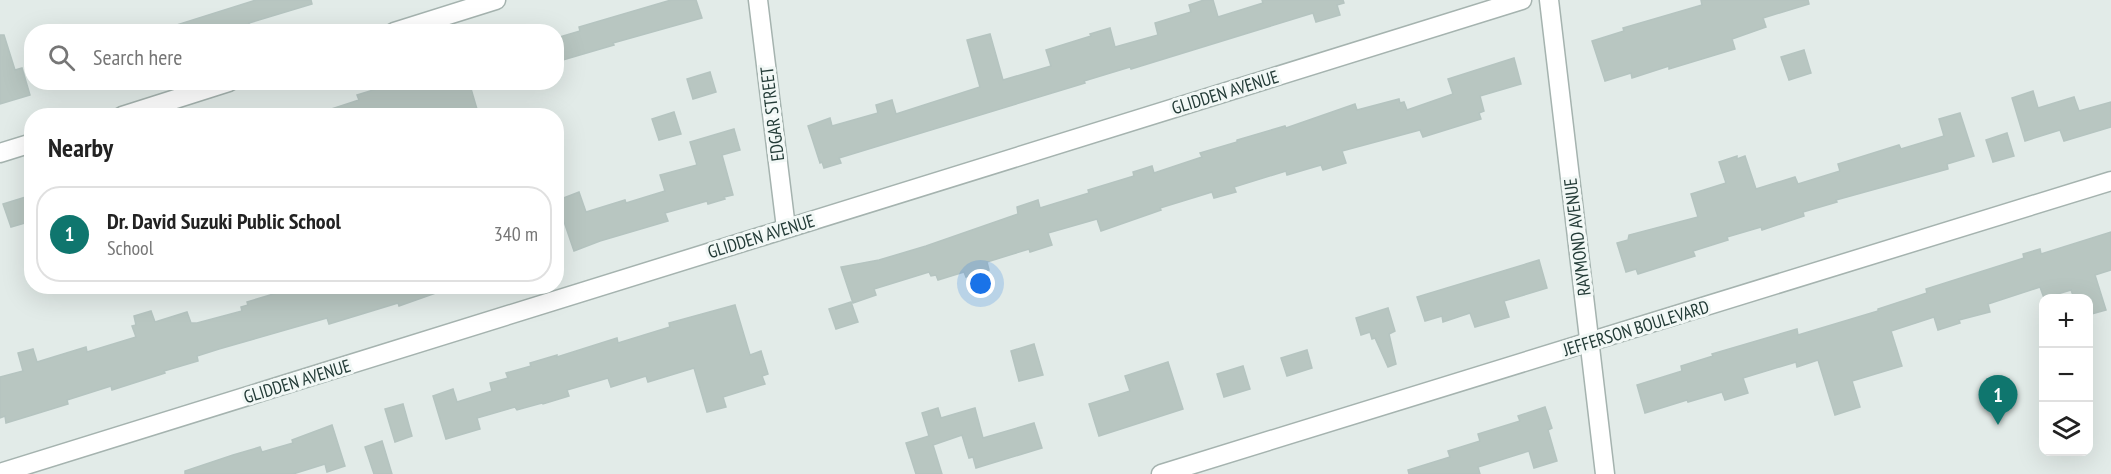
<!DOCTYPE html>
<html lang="en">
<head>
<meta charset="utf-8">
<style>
  :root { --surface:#fff; --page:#f6f6f6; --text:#222; --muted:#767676; --line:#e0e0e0; --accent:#0f766e }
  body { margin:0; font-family:"PT Sans Narrow",sans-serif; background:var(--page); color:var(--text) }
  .controls { position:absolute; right:18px; bottom:18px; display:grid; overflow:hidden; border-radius:12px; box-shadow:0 6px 24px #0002 }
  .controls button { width:54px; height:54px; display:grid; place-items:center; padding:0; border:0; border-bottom:2px solid var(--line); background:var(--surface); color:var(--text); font:30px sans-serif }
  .you { position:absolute; left:981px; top:284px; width:21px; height:21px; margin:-15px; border:4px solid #fff; border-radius:50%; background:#1a73e8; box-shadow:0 0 0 9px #1a73e833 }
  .badge { display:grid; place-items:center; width:39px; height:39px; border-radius:50%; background:var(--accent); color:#fff; font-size:20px; font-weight:700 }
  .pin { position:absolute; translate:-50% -50px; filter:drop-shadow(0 2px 3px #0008) }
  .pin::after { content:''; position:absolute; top:32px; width:21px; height:18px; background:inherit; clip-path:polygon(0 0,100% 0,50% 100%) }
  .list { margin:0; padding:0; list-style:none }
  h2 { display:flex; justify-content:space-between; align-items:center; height:78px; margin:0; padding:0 24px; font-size:26px }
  h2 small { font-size:20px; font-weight:400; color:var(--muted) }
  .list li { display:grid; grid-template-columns:39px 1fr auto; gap:18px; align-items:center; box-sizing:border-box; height:96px; margin:0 12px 12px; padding:0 12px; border:2px solid var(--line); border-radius:24px }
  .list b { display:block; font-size:22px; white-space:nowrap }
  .list p { margin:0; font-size:20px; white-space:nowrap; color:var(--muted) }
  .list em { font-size:20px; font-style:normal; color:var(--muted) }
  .icon { flex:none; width:33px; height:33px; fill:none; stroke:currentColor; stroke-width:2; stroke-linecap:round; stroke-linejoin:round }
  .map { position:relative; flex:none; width:2111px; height:474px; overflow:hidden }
  .search { position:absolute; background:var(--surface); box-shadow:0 6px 24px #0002; left:24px; top:24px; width:540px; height:66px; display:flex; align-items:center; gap:15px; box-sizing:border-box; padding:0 21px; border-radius:24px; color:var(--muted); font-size:22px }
  .panel { position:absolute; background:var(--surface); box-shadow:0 6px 24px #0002; left:24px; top:108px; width:540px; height:186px; border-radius:24px }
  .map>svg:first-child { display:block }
</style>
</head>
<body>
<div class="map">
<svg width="2111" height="474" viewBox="0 0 2111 474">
  <rect width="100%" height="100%" fill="#e2ebe8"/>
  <g fill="#b8c6c1" stroke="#b5c4c0" stroke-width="1.5">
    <path d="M 256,0 L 311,0 L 312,4 L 249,23 L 251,28 L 241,32 L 167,32 L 167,28 Z"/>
    <path d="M 671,0 L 696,0 L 702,18 L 613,43 L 614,45 L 556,62 L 556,38 L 580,31 L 579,27 Z"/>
    <path d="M 1204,0 L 1213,0 L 1218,17 L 1263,3 L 1262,0 L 1343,0 L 1344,3 L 1337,5 L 1340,15 L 1316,22 L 1313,13 L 1131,69 L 1130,67 L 1084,81 L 1085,83 L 839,158 L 841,163 L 824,168 L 822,162 L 820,163 L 808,126 L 830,118 L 832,126 L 878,113 L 876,105 L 892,100 L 896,114 L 980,87 L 967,40 L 990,34 L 1003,80 L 1051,66 L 1046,50 L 1091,36 L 1090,34 L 1110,28 L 1115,47 L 1158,35 L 1155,23 L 1191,12 L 1189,5 Z"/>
    <path d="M 1701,0 L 1808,0 L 1809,4 L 1763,18 L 1766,27 L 1732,39 L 1735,49 L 1669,69 L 1669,66 L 1632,78 L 1631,73 L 1605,81 L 1592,41 L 1624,31 L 1623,28 L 1702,5 Z"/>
    <path d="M 0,35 L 4,35 L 15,70 L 22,68 L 30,95 L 0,104 Z"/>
    <path d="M 1804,50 L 1811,73 L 1789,80 L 1781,57 Z"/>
    <path d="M 1514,58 L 1521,84 L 1480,96 L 1484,111 L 1479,113 L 1481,119 L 1423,137 L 1420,130 L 1342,151 L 1346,163 L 1336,166 L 1323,170 L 1321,165 L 1287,175 L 1286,171 L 1234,187 L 1236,192 L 1214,198 L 1212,192 L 1160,208 L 1161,210 L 1101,231 L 1097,219 L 1048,233 L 1052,245 L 1030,252 L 1029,249 L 987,262 L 989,270 L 966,277 L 964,272 L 938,280 L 936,275 L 931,276 L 929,272 L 874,289 L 876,295 L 853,303 L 841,267 L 879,260 L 926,246 L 1018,214 L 1017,207 L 1038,200 L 1040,208 L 1089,193 L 1088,190 L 1134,176 L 1133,172 L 1152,166 L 1154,173 L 1202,157 L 1200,153 L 1237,142 L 1237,140 L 1285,126 L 1286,128 L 1355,104 L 1357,110 L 1399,99 L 1400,103 L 1404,102 L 1407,110 L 1453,94 L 1448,79 Z"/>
    <path d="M 710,72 L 716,92 L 693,99 L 687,79 Z"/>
    <path d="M 399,82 L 469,82 L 479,116 L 322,116 L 322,112 L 359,100 L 357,95 Z"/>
    <path d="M 2033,91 L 2038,108 L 2074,97 L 2079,111 L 2111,102 L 2111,127 L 2064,141 L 2060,130 L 2025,141 L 2012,98 Z"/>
    <path d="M 674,112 L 681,134 L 659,140 L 652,119 Z"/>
    <path d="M 1960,113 L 1974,156 L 1947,164 L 1948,169 L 1836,200 L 1837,202 L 1803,212 L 1804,216 L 1762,230 L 1761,227 L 1727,237 L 1728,240 L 1693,251 L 1695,256 L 1638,274 L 1636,269 L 1626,272 L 1617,243 L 1628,240 L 1629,235 L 1698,217 L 1691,194 L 1726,183 L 1719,162 L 1737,156 L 1737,159 L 1745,156 L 1756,189 L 1795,177 L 1798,184 L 1840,171 L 1838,164 L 1899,145 L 1901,149 L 1944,136 L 1939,119 Z"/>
    <path d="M 734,129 L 740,150 L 722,155 L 733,195 L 724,197 L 725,199 L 708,204 L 707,201 L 665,213 L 668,221 L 600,241 L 574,251 L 560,210 L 562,209 L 560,205 L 563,204 L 561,199 L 579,192 L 586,212 L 625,200 L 626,203 L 665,191 L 660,175 L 697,165 L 690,142 Z"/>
    <path d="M 2007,133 L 2014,156 L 1993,162 L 1986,140 Z"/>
    <path d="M 32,195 L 32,221 L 11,227 L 3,204 Z"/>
    <path d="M 2111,232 L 2111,270 L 2095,275 L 2106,310 L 2088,315 L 2088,298 L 2074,298 L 2071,290 L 2044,298 L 2040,287 L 1988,304 L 1990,312 L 1959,320 L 1960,323 L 1938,330 L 1934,317 L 1891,331 L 1902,366 L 1852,381 L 1860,407 L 1835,415 L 1818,360 L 1797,367 L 1796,362 L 1743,378 L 1748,393 L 1725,400 L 1722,392 L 1688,402 L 1687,400 L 1645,413 L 1637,385 L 1682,371 L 1681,366 L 1713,356 L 1712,354 L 1797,329 L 1798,335 L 1878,311 L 1878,309 L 1927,293 L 1926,289 L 2024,258 L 2023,254 L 2040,249 L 2041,254 Z"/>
    <path d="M 1539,260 L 1547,288 L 1504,301 L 1509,317 L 1475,327 L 1470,313 L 1443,322 L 1442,316 L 1425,321 L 1417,297 Z"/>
    <path d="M 300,286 L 446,286 L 447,289 L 399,306 L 398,303 L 329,324 L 327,318 L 219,349 L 197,356 L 198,361 L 164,371 L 165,373 L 112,390 L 111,386 L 67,400 L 68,404 L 29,416 L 6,423 L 5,416 L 0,418 L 0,377 L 23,371 L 18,353 L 33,349 L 37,362 L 86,347 L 87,352 L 136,337 L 132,326 L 136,325 L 134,316 L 151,311 L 155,322 L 187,312 L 191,323 L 197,323 L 242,311 L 241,307 L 248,305 L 247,302 Z"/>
    <path d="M 851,302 L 858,322 L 836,329 L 829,309 Z"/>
    <path d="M 735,305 L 750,355 L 761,351 L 768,374 L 762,376 L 765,384 L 723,397 L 726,407 L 707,412 L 694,368 L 648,382 L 646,376 L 611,387 L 608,378 L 567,390 L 569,396 L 543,404 L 542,403 L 517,410 L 515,407 L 477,418 L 480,429 L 446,439 L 433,396 L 453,389 L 457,402 L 492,391 L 490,383 L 508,378 L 506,373 L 531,366 L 530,363 L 557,355 L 557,357 L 617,338 L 618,343 L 670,327 L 669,323 Z"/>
    <path d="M 1388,308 L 1395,331 L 1389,334 L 1396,364 L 1388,367 L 1375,338 L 1372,339 L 1370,332 L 1361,335 L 1356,318 Z"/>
    <path d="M 1034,344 L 1043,375 L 1019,381 L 1011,351 Z"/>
    <path d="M 1307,350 L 1312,368 L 1287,376 L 1281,358 Z"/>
    <path d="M 1168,362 L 1183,409 L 1099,436 L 1089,404 L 1130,391 L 1125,376 Z"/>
    <path d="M 1243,366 L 1250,389 L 1224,397 L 1217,374 Z"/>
    <path d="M 403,404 L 412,436 L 395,442 L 385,409 Z"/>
    <path d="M 1545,407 L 1552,428 L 1548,430 L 1557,461 L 1534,468 L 1529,451 L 1478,467 L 1480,474 L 1409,474 L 1408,470 L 1450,457 L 1448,451 L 1480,441 L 1478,434 L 1520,421 L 1518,416 Z"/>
    <path d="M 938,408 L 941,418 L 975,408 L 983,438 L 1034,423 L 1042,448 L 976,468 L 973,457 L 969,458 L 962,435 L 933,445 L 942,474 L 916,474 L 906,443 L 929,436 L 922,413 Z"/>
    <path d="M 332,425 L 345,466 L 327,472 L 325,464 L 293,474 L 185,474 L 185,471 L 233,455 L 260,447 L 262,452 L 293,443 L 292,440 Z"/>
    <path d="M 382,441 L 392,474 L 374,474 L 365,447 Z"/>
  </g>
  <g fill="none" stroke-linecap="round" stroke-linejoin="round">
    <defs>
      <g id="minor">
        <path d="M 758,0 L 786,228"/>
        <path d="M 1549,0 L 1605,474"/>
        <path d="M 394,32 L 496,0"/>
        <path d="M 122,116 L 229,82"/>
        <path d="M 0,153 L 32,143"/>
        <path d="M 0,473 L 1522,0"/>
      </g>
      <path id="tertiary" d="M 1161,474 L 2111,181"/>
    </defs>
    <use href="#minor" stroke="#a5b3af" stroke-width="21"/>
    <use href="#tertiary" stroke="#a5b3af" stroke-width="21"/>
    <use href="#minor" stroke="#fff" stroke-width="18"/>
    <use href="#tertiary" stroke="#fff" stroke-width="18"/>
  </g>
  <g text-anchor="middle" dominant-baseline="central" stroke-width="6" stroke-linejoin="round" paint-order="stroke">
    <g font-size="18" fill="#233b37" stroke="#f2f8f6">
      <text transform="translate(1225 92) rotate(-17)">GLIDDEN AVENUE</text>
      <text transform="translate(772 114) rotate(-97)">EDGAR STREET</text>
      <text transform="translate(761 236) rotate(-17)">GLIDDEN AVENUE</text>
      <text transform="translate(1577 237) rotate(-97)">RAYMOND AVENUE</text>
      <text transform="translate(1636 328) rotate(-17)">JEFFERSON BOULEVARD</text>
      <text transform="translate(297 381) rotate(-17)">GLIDDEN AVENUE</text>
    </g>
  </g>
</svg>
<div class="controls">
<button>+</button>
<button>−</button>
<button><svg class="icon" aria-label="layers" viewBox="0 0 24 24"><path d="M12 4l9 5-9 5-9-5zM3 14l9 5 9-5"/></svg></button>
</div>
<div class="you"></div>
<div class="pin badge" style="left:1998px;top:425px">1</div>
<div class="search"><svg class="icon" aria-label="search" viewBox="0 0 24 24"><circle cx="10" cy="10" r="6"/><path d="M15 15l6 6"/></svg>Search here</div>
<section class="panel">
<h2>Nearby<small></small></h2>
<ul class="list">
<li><span class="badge">1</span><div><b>Dr. David Suzuki Public School</b><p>School</p></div><em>340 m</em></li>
</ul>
</section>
</div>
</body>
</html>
